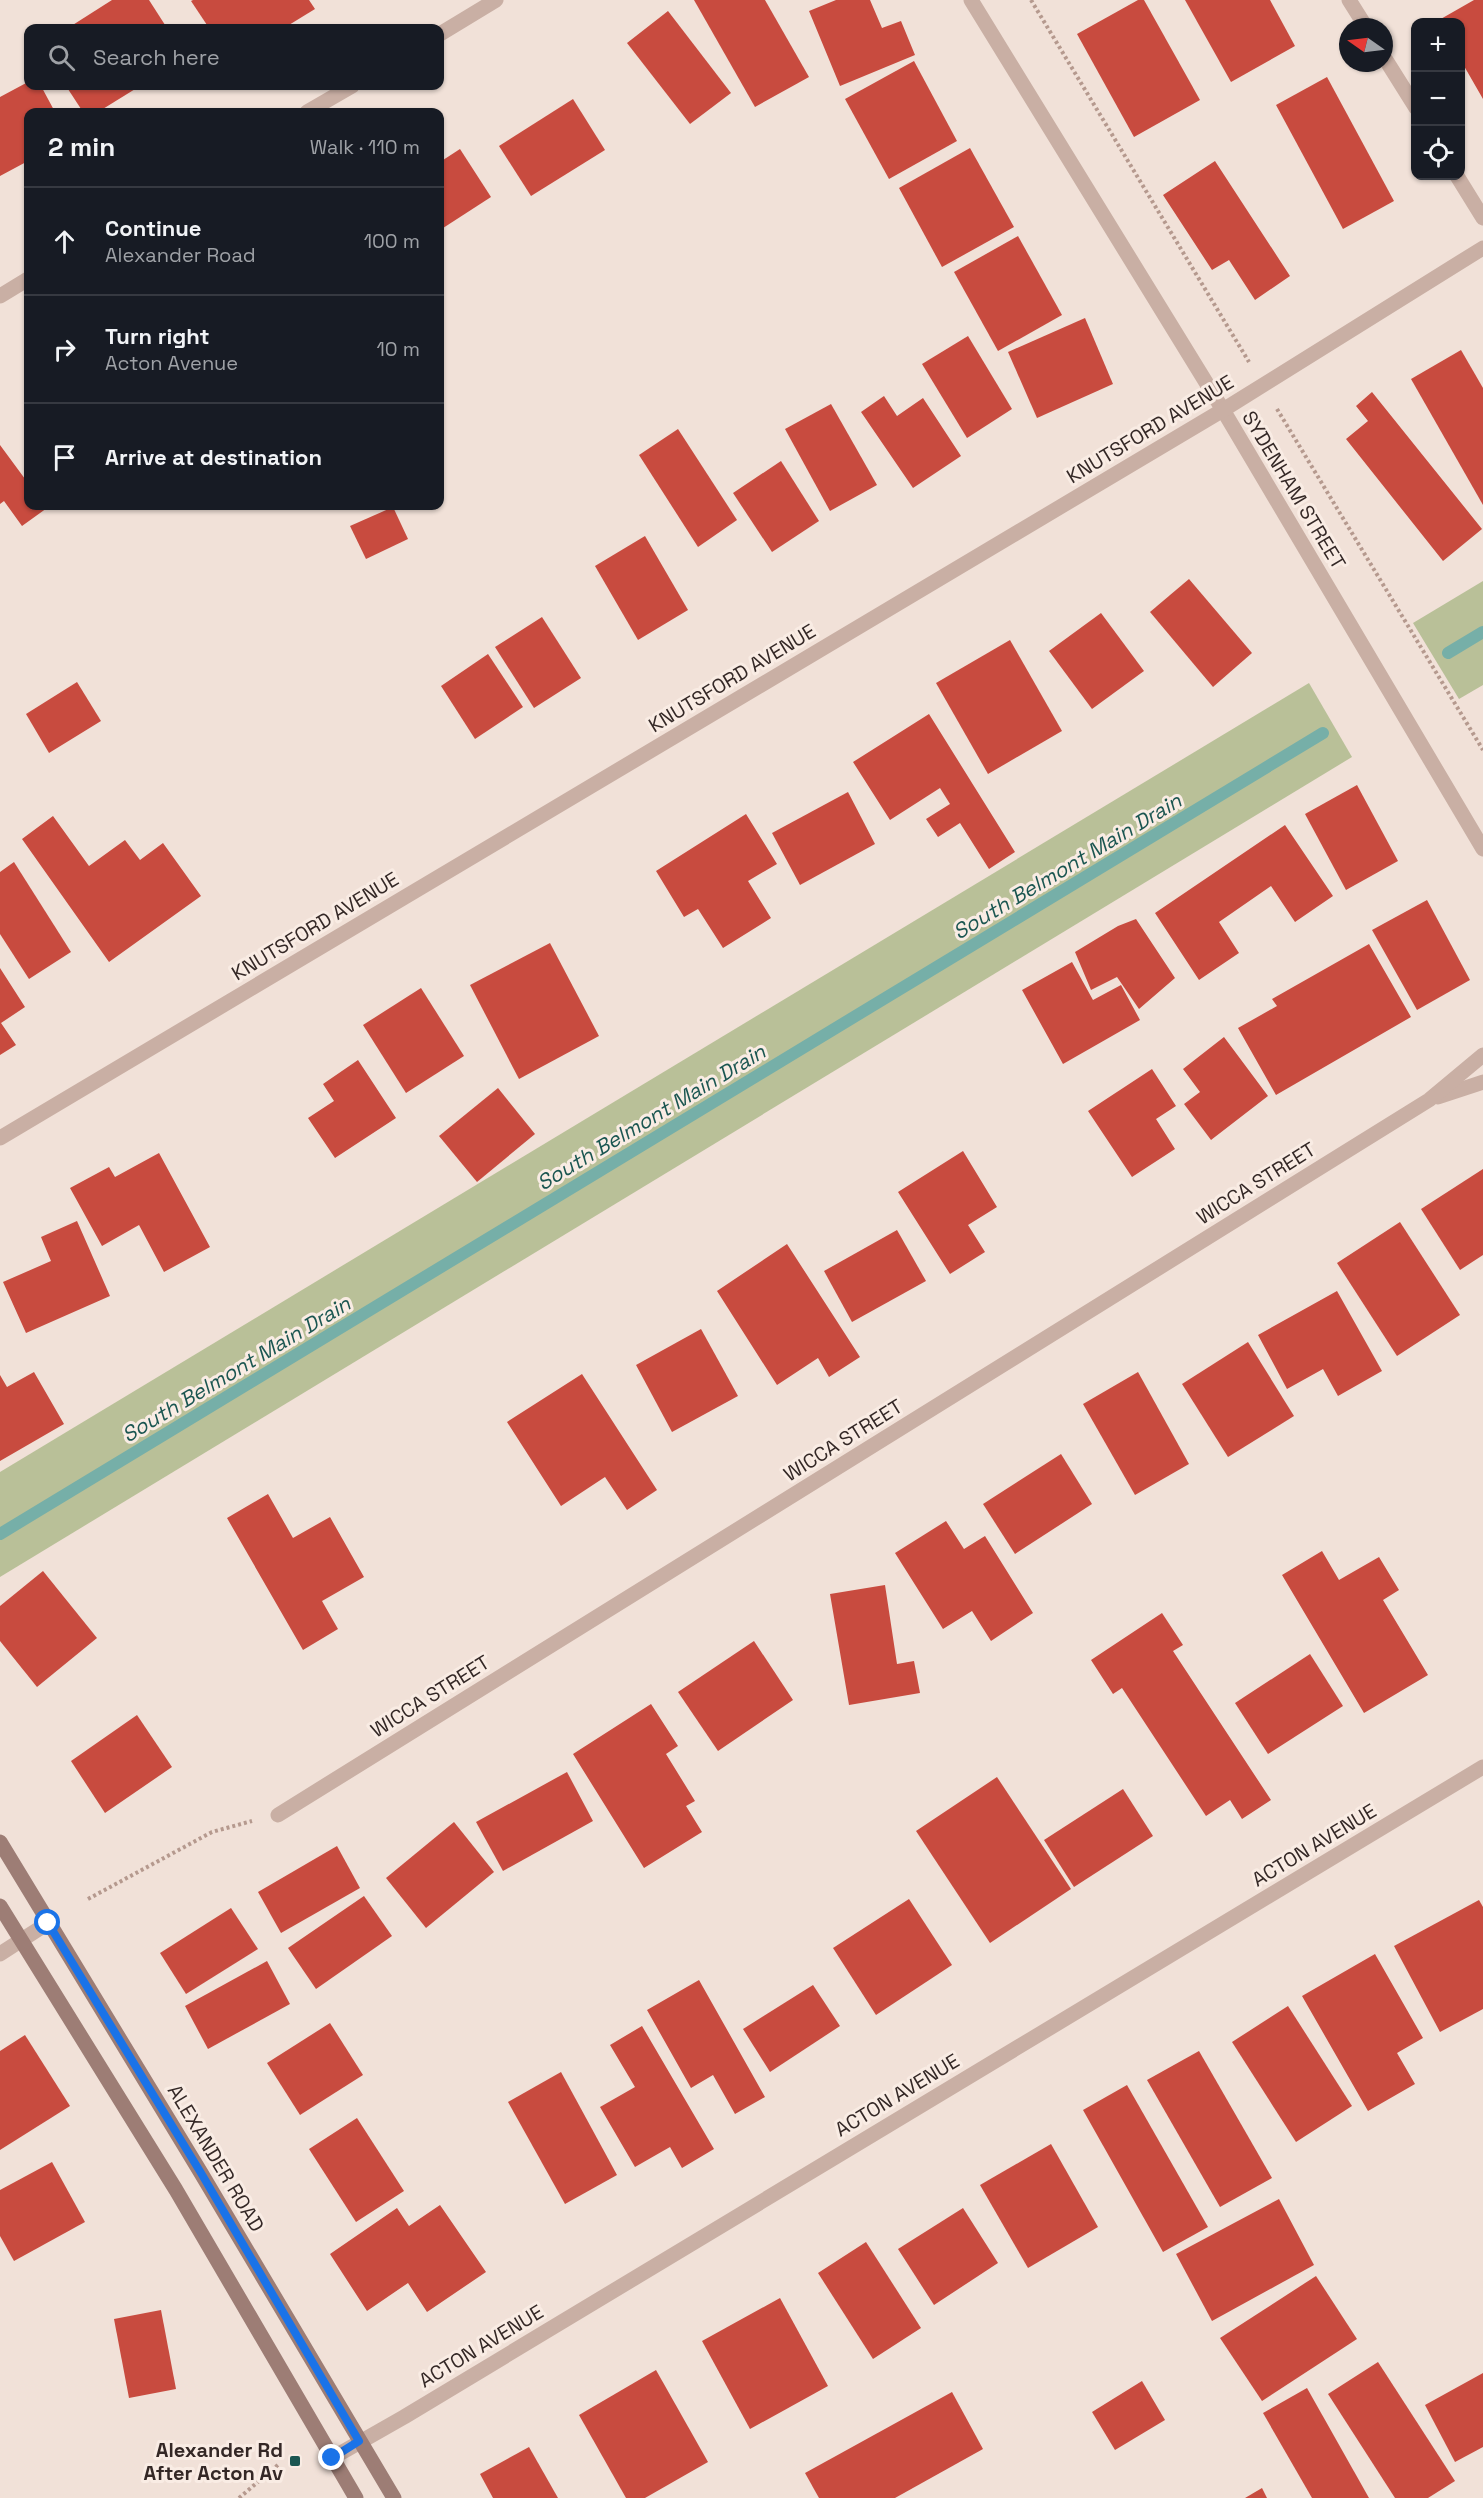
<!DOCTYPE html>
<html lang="en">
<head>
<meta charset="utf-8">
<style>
  :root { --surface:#171b24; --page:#242831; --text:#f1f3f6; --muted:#9ea1a6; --line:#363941 }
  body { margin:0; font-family:"Space Grotesk",sans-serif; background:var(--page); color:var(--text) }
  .controls { position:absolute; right:18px; top:18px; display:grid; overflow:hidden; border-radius:12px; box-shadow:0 2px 4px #0004 }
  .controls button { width:54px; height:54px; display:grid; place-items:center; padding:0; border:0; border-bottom:2px solid var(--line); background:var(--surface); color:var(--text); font:30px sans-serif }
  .compass { position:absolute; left:1339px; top:18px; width:54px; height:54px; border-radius:50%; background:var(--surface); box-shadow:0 2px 4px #0004; rotate:284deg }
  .stop { position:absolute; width:18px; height:18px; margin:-14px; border:4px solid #1a73e8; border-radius:50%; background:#fff }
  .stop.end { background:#1a73e8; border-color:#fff; box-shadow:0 2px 6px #0008 }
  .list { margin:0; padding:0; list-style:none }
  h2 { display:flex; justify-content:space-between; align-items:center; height:78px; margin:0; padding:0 24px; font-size:26px }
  h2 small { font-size:20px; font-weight:400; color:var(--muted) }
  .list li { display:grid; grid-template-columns:39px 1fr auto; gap:18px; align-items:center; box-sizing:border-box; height:108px; padding:0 24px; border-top:2px solid var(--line) }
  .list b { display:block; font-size:22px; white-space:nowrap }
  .list p { margin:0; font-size:20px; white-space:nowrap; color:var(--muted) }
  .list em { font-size:20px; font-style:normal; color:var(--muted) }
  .icon { flex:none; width:33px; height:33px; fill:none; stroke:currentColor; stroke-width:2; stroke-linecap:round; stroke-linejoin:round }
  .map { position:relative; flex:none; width:1483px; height:2498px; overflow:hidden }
  .search { position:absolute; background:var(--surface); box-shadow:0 2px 4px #0004; left:24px; top:24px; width:420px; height:66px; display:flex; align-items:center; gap:15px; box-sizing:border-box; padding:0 21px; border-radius:12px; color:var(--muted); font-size:22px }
  .panel { position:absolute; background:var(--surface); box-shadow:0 2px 4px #0004; left:24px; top:108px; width:420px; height:402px; border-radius:12px }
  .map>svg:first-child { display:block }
</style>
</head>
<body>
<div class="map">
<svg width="1483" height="2498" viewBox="0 0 1483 2498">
  <rect width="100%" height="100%" fill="#f1e1d8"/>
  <g fill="#b9c098">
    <path d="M 1483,581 L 1483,685 L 1459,699 L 1413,623 Z"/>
    <path d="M 1309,683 L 1352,757 L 0,1577 L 0,1472 Z"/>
  </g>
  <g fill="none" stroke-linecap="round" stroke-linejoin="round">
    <g stroke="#76afa8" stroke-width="12">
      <path d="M 1448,653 L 1483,632"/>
      <path d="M 0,1534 L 1323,733"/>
    </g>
  </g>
  <g fill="#c84b3f">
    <path d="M 112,0 L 149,0 L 167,28 L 68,28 Z"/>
    <path d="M 193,0 L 309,0 L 315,9 L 284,28 L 209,28 L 191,1 Z"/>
    <path d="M 694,0 L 765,0 L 809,77 L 755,107 Z"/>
    <path d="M 836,0 L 870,0 L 882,28 L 901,21 L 915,55 L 840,86 L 809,11 Z"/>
    <path d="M 1138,0 L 1144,0 L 1200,100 L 1134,137 L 1077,34 Z"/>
    <path d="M 1185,0 L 1270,0 L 1295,46 L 1231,82 Z"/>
    <path d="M 1474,0 L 1483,0 L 1483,99 L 1460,59 L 1460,22 L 1440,22 L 1439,20 Z"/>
    <path d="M 668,11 L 731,93 L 690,124 L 627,43 Z"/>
    <path d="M 914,61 L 957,141 L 889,179 L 845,99 Z"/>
    <path d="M 1327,77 L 1394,201 L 1343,229 L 1276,105 Z"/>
    <path d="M 28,82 L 28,86 L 41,86 L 55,112 L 28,112 L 28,161 L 0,176 L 0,97 Z"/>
    <path d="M 66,86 L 140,86 L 98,112 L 83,112 Z"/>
    <path d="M 573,99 L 605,150 L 531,196 L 499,146 Z"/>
    <path d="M 970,148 L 1014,227 L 942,267 L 899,188 Z"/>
    <path d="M 460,149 L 491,197 L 440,230 L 440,162 Z"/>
    <path d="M 1215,161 L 1290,276 L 1255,300 L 1229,260 L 1212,270 L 1163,195 Z"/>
    <path d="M 1018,236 L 1062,315 L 998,351 L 954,272 Z"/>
    <path d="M 1085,318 L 1113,384 L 1037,418 L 1008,352 Z"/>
    <path d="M 968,336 L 1012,409 L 967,438 L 922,364 Z"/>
    <path d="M 1461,350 L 1483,388 L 1483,505 L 1411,379 Z"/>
    <path d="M 1372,392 L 1482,529 L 1443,561 L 1346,439 L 1368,421 L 1356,406 Z"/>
    <path d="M 884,396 L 897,416 L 923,398 L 961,456 L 913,488 L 861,412 Z"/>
    <path d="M 831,404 L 877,485 L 830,511 L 785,429 Z"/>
    <path d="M 678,429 L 737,520 L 698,547 L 639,455 Z"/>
    <path d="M 0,445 L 28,483 L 28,506 L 45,506 L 47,508 L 22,526 L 4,501 L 0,504 Z"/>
    <path d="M 781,461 L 819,521 L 772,552 L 733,493 Z"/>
    <path d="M 393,507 L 408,539 L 366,559 L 350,526 Z"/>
    <path d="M 645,536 L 688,610 L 638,640 L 595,566 Z"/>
    <path d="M 1189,579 L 1252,653 L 1213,687 L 1150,612 Z"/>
    <path d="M 1101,613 L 1144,671 L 1092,709 L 1049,651 Z"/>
    <path d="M 542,617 L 581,678 L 534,708 L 495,647 Z"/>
    <path d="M 1010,640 L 1062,731 L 988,774 L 936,683 Z"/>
    <path d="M 488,654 L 523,707 L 475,739 L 441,686 Z"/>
    <path d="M 77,682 L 101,721 L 49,753 L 26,714 Z"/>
    <path d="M 929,714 L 1015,852 L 989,869 L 960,823 L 938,837 L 926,819 L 950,804 L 940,788 L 890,820 L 853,762 Z"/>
    <path d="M 1357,785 L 1398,861 L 1346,890 L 1305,814 Z"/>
    <path d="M 848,792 L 875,844 L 800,885 L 772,833 Z"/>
    <path d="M 746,814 L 777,864 L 748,881 L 771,918 L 723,948 L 698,909 L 684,917 L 656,871 Z"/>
    <path d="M 53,816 L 89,866 L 125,840 L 140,860 L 163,843 L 201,896 L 109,962 L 22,839 Z"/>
    <path d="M 1285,825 L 1333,896 L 1295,922 L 1271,886 L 1219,922 L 1239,953 L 1199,980 L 1155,913 Z"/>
    <path d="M 14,862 L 71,952 L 29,979 L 0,934 L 0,872 Z"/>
    <path d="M 1427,900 L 1470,980 L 1417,1010 L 1372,930 Z"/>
    <path d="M 1136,919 L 1175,978 L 1139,1009 L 1117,977 L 1091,990 L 1075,952 L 1118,926 Z"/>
    <path d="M 550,943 L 599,1036 L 519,1079 L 470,985 Z"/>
    <path d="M 1369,944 L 1411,1017 L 1276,1095 L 1238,1028 L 1277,1006 L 1272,999 Z"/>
    <path d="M 1072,962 L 1093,1000 L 1121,985 L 1140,1020 L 1063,1064 L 1022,990 Z"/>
    <path d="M 0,968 L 25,1007 L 1,1023 L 16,1045 L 0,1055 Z"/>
    <path d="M 421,988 L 464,1056 L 406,1093 L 363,1025 Z"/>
    <path d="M 1224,1037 L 1268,1096 L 1211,1140 L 1184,1104 L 1200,1092 L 1183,1069 Z"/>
    <path d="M 358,1060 L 396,1118 L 335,1158 L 308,1118 L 334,1101 L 323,1084 Z"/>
    <path d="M 1152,1069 L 1176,1106 L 1156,1119 L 1175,1149 L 1132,1177 L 1088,1111 Z"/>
    <path d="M 498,1088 L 535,1134 L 477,1182 L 439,1136 Z"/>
    <path d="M 963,1151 L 997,1207 L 968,1225 L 985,1252 L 950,1274 L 898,1192 Z"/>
    <path d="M 159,1153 L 210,1247 L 164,1272 L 139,1225 L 102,1246 L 70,1188 L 109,1167 L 115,1177 Z"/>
    <path d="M 1483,1169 L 1483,1255 L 1460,1270 L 1421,1209 Z"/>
    <path d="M 77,1221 L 110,1296 L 26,1333 L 3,1282 L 51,1261 L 41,1237 Z"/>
    <path d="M 1400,1222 L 1460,1315 L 1397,1356 L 1337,1263 Z"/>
    <path d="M 897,1230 L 926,1281 L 852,1322 L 824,1271 Z"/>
    <path d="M 787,1244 L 860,1357 L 829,1377 L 818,1358 L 777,1385 L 717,1291 Z"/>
    <path d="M 1337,1291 L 1382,1371 L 1338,1396 L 1323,1369 L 1287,1389 L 1258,1335 Z"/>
    <path d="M 701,1329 L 738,1396 L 672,1432 L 636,1365 Z"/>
    <path d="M 1248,1342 L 1294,1416 L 1228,1457 L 1182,1384 Z"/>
    <path d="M 34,1372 L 64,1424 L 0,1461 L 0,1375 L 7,1387 Z"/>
    <path d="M 1138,1372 L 1189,1464 L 1135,1495 L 1083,1404 Z"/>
    <path d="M 582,1374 L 657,1490 L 627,1510 L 605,1477 L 561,1506 L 507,1422 Z"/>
    <path d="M 1061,1454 L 1092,1504 L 1015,1554 L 983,1504 Z"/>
    <path d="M 268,1494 L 293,1538 L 330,1517 L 364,1577 L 322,1601 L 338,1629 L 303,1650 L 227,1518 Z"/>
    <path d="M 946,1521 L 964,1549 L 985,1536 L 1033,1613 L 991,1641 L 972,1611 L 943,1629 L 895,1553 Z"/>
    <path d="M 1322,1551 L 1339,1580 L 1379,1557 L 1399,1590 L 1383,1600 L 1428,1675 L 1364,1713 L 1282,1575 Z"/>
    <path d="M 43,1571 L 97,1638 L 37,1687 L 0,1641 L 0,1606 Z"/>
    <path d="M 885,1585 L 897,1664 L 914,1661 L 920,1693 L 849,1705 L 830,1594 Z"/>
    <path d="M 1162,1613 L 1183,1645 L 1173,1651 L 1271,1800 L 1242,1819 L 1230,1800 L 1206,1816 L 1122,1688 L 1113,1694 L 1091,1660 Z"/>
    <path d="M 754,1641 L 793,1700 L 718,1751 L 678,1692 Z"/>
    <path d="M 1310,1654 L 1343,1706 L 1268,1754 L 1235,1703 Z"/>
    <path d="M 651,1704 L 678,1746 L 666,1754 L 695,1801 L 686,1806 L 702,1832 L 644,1868 L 573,1754 Z"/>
    <path d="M 137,1715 L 172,1767 L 105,1813 L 71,1761 Z"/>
    <path d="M 567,1772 L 593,1821 L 503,1871 L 476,1822 Z"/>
    <path d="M 997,1777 L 1071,1889 L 990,1943 L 916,1831 Z"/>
    <path d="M 1123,1789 L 1153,1836 L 1074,1887 L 1044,1840 Z"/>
    <path d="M 454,1822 L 494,1872 L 426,1928 L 386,1878 Z"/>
    <path d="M 337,1846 L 360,1888 L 281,1933 L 258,1892 Z"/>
    <path d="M 364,1896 L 392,1936 L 316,1989 L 288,1948 Z"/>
    <path d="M 909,1899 L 952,1965 L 876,2015 L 833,1948 Z"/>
    <path d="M 1479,1900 L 1483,1907 L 1483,2009 L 1440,2032 L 1394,1946 Z"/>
    <path d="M 231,1908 L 258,1949 L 186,1994 L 160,1953 Z"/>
    <path d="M 1375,1954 L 1423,2038 L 1397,2053 L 1415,2084 L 1368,2111 L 1302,1996 Z"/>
    <path d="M 267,1961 L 290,2004 L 208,2049 L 185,2006 Z"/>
    <path d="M 699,1980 L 765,2097 L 735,2114 L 713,2075 L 691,2088 L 647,2010 Z"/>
    <path d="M 813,1985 L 840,2026 L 770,2072 L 743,2029 Z"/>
    <path d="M 1288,2006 L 1352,2106 L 1296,2142 L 1232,2042 Z"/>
    <path d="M 330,2023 L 363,2075 L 300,2115 L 267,2063 Z"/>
    <path d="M 642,2026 L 714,2149 L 682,2168 L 670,2147 L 635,2167 L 600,2107 L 635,2087 L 610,2045 Z"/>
    <path d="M 25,2035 L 70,2106 L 0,2150 L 0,2051 Z"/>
    <path d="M 1199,2051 L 1272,2178 L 1220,2207 L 1147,2080 Z"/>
    <path d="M 561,2072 L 617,2175 L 565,2204 L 508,2102 Z"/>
    <path d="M 1127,2085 L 1208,2227 L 1163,2252 L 1083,2110 Z"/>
    <path d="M 357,2118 L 404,2191 L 356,2222 L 309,2149 Z"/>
    <path d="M 1051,2144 L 1098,2227 L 1028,2268 L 980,2185 Z"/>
    <path d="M 52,2162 L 85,2222 L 14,2261 L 0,2236 L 0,2190 Z"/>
    <path d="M 1279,2199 L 1314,2265 L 1212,2321 L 1176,2254 Z"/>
    <path d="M 440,2205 L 486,2272 L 427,2312 L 408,2283 L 367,2311 L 330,2254 L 397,2208 L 409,2226 Z"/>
    <path d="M 963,2208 L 998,2263 L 934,2305 L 898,2249 Z"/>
    <path d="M 866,2242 L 921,2328 L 873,2359 L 818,2273 Z"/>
    <path d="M 1316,2276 L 1357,2339 L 1262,2401 L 1220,2338 Z"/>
    <path d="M 780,2298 L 828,2386 L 750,2429 L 702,2341 Z"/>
    <path d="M 161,2310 L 176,2389 L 129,2398 L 114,2319 Z"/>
    <path d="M 1378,2362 L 1455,2481 L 1428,2498 L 1395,2498 L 1328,2394 Z"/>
    <path d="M 656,2370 L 708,2462 L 645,2498 L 626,2498 L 579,2415 Z"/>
    <path d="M 1483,2373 L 1483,2447 L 1455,2462 L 1425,2405 Z"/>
    <path d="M 1142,2381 L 1165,2420 L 1115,2450 L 1092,2412 Z"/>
    <path d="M 1307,2388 L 1369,2498 L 1312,2498 L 1263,2413 Z"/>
    <path d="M 952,2392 L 983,2449 L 895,2498 L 819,2498 L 805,2473 Z"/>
    <path d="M 529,2447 L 558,2498 L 493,2498 L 480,2474 Z"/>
    <path d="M 1262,2488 L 1267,2498 L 1245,2498 Z"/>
  </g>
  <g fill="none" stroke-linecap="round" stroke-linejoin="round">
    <g stroke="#b5998e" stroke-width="4" stroke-dasharray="3 3" stroke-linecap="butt">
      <path d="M 1031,0 L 1249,362"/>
      <path d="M 1277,409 L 1483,750"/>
      <path d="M 88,1899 L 212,1832 L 252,1821"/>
      <path d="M 239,2498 L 279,2464"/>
    </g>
    <g stroke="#c9afa4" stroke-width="15">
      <path d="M 971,0 L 1223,410 L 1483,849"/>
      <path d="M 1349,0 L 1366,27"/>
      <path d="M 440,34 L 496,0"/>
      <path d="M 1384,57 L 1416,108"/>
      <path d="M 307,112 L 352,86"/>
      <path d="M 1457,176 L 1483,218"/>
      <path d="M 0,296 L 28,279"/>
      <path d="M 1438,1097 L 1483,1082"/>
      <path d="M 0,1138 L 1223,410 L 1483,248"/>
      <path d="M 278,1815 L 1429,1100 L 1483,1055"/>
      <path d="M 0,1954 L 48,1923"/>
      <path d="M 332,2458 L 404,2417 L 1483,1767"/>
    </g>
    <g stroke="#9d7d75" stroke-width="15">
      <path d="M 0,1842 L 201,2173 L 394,2498"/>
      <path d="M 0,1906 L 176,2190 L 356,2498"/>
    </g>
  </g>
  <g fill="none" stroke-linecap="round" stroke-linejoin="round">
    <path stroke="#1a73e8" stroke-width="8" d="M 48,1923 L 201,2173 L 359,2441 L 332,2458"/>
  </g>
  <rect fill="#1b5651" stroke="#f9ece4" stroke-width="2" x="289" y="2455" width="12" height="12" rx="3"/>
  <g text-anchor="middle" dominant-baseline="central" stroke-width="6" stroke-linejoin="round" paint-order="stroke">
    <g font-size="20" fill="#342826" stroke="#f9ece4">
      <text transform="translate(1150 429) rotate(-31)">KNUTSFORD AVENUE</text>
      <text transform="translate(1294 490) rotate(59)">SYDENHAM STREET</text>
      <text transform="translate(732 678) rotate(-31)">KNUTSFORD AVENUE</text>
      <text transform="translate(315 926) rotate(-31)">KNUTSFORD AVENUE</text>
      <text transform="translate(1256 1183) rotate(-32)">WICCA STREET</text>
      <text transform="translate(843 1440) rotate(-32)">WICCA STREET</text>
      <text transform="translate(430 1696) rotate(-32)">WICCA STREET</text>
      <text transform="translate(1314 1845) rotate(-31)">ACTON AVENUE</text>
      <text transform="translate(897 2095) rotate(-31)">ACTON AVENUE</text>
      <text transform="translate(216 2158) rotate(59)">ALEXANDER ROAD</text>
      <text transform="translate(481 2346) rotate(-31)">ACTON AVENUE</text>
    </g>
    <g font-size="20" font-weight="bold" fill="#342826" stroke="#f9ece4" text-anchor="end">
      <text x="283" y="2450">Alexander Rd<tspan x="283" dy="23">After Acton Av</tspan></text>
    </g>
    <g font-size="21" font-style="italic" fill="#1b5651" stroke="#f9ece4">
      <text transform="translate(1067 866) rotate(-31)">South Belmont Main Drain</text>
      <text transform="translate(651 1117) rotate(-31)">South Belmont Main Drain</text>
      <text transform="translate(236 1369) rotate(-31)">South Belmont Main Drain</text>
    </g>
  </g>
</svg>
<div class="controls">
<button>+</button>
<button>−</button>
<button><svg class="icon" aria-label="locate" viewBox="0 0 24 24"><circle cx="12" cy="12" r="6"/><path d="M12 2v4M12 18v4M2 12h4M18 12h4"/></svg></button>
</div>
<svg class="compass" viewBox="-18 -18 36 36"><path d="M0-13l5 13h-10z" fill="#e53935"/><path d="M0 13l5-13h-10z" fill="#9ea1a6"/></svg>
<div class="stop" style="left:48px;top:1923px"></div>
<div class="stop end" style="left:332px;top:2458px"></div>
<div class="search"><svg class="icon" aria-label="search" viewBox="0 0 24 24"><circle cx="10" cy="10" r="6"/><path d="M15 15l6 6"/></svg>Search here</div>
<section class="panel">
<h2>2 min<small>Walk · 110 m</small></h2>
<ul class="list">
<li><svg class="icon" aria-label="ahead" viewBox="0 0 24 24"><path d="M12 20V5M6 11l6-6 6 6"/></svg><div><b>Continue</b><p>Alexander Road</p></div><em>100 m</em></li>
<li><svg class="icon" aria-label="right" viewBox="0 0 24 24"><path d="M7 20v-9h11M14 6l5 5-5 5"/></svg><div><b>Turn right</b><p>Acton Avenue</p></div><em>10 m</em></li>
<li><svg class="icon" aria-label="arrive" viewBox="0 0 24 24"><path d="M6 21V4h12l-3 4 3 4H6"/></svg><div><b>Arrive at destination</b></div></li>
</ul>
</section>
</div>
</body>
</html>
